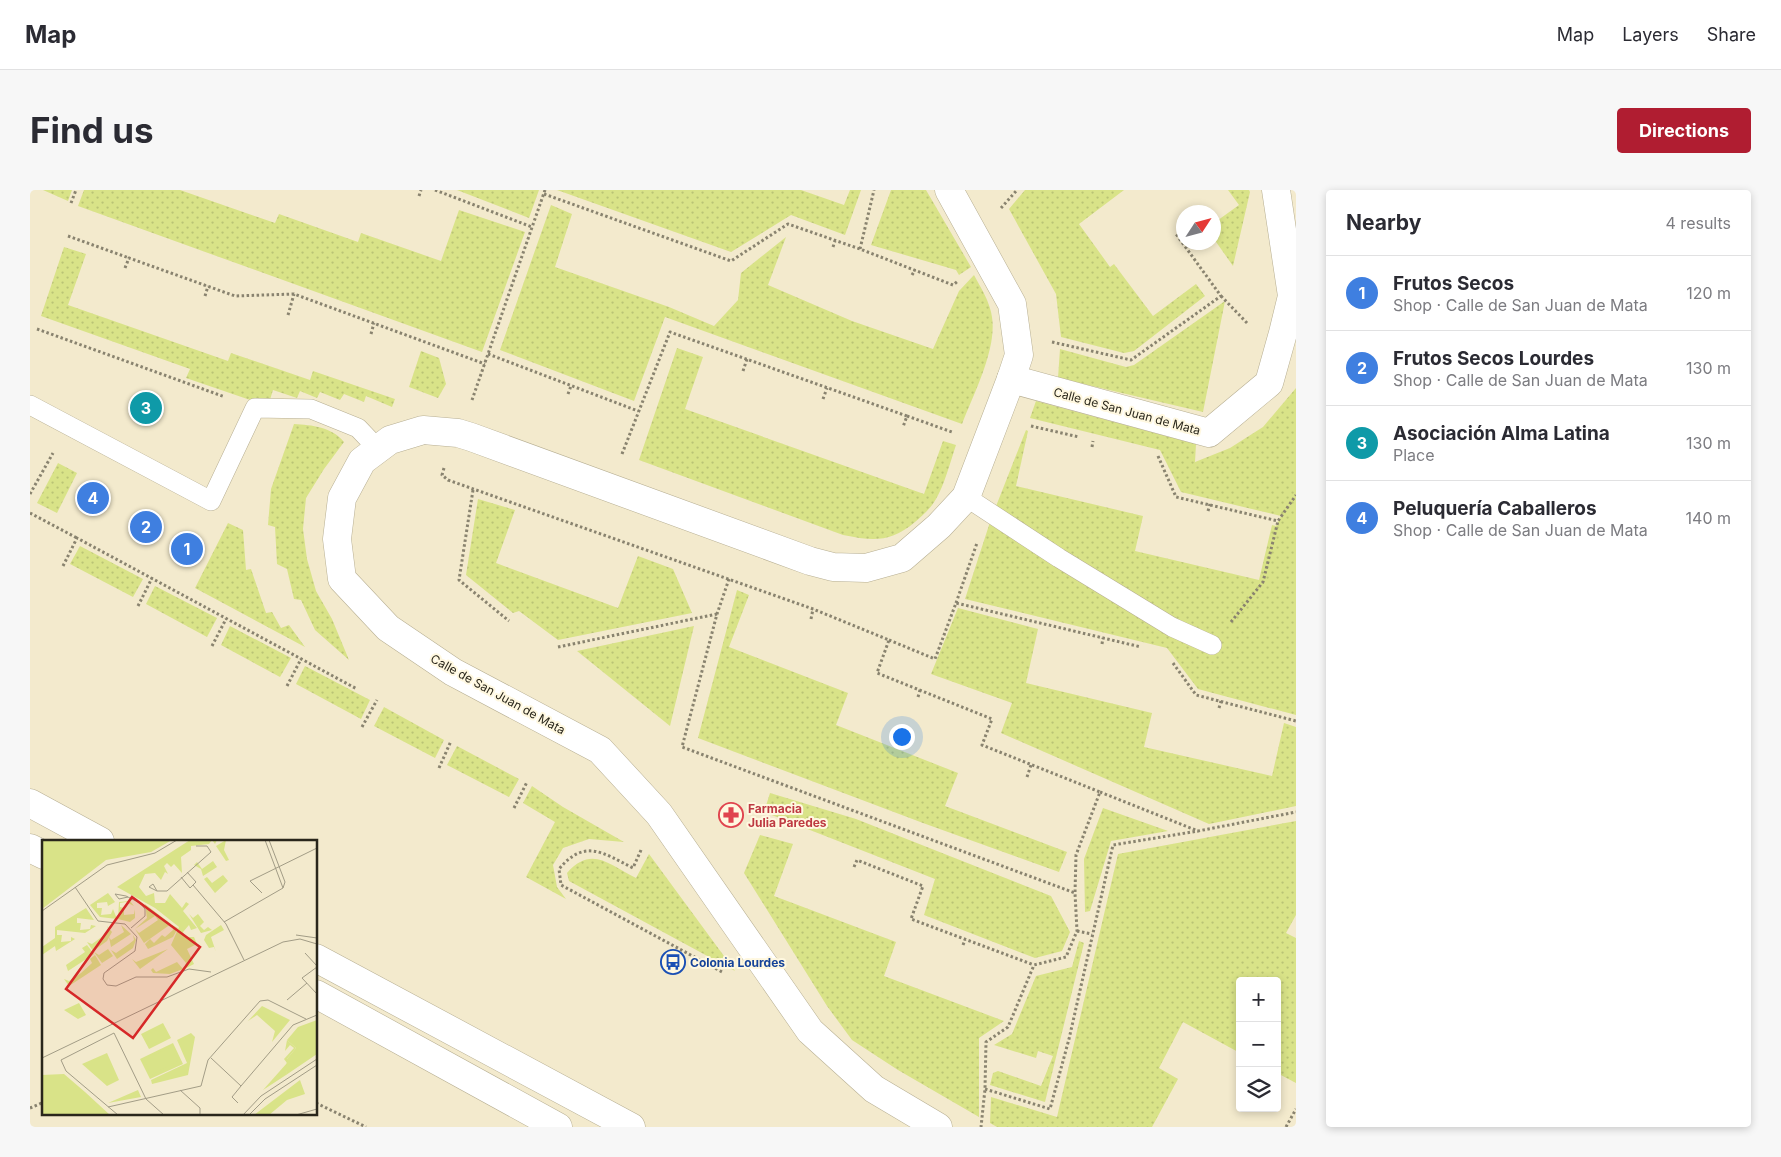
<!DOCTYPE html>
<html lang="en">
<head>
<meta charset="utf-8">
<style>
  :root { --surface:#fff; --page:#f7f7f7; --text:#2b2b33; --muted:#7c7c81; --line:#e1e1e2; --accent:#b01d31 }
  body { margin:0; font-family:Inter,sans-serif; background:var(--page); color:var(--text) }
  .controls { position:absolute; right:15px; bottom:15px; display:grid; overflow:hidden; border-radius:5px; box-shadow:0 2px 8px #0003 }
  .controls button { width:45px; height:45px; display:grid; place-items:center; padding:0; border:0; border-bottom:1px solid var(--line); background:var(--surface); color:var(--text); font:25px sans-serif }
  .compass { position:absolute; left:1146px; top:15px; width:45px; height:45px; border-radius:50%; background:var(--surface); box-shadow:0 2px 8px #0003; rotate:54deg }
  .you { position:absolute; left:871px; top:546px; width:18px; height:18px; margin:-12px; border:4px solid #fff; border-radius:50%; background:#1a73e8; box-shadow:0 0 0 8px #1a73e833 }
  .badge { display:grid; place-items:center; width:32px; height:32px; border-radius:50%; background:var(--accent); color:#fff; font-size:16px; font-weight:700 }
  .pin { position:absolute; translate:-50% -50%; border:2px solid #fff; box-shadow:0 1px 5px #0006 }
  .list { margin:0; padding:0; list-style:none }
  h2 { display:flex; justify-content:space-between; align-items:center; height:65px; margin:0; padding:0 20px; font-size:21px }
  h2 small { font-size:16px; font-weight:400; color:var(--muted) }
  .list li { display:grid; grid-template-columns:32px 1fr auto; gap:15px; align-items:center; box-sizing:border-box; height:75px; padding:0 20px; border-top:1px solid var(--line) }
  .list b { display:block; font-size:19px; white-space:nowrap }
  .list p { margin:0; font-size:16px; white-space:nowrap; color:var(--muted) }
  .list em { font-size:16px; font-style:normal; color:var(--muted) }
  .icon { flex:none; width:28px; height:28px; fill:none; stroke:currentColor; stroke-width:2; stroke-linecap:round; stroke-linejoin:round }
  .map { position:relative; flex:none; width:1266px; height:937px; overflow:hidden; border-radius:5px }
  header { display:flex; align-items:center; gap:30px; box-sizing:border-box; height:70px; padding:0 25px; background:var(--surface); border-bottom:1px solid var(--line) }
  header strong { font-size:24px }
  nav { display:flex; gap:28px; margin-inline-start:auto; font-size:18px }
  .intro { display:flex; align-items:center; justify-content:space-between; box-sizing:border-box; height:120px; padding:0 30px }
  h1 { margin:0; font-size:35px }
  .button { padding:12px 22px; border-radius:5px; background:var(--accent); color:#fff; font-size:18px; font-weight:700 }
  main { display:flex; gap:30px; padding:0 30px }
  aside { flex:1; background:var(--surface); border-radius:5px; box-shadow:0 2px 8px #0003 }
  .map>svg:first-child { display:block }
</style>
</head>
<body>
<header>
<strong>Map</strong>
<nav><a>Map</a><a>Layers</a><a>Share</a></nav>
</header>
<div class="intro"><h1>Find us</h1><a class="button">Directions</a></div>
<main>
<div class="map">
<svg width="1266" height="937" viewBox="0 0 1266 937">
  <defs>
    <pattern id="grass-dots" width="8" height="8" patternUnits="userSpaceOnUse" patternTransform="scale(1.25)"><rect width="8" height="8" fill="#d9e388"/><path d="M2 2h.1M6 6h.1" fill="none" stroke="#bac375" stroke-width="1.8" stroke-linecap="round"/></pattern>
  </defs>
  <rect width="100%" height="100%" fill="#f3eacd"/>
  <g fill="url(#grass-dots)">
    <path d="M 13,0 L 42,0 L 38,11 Z"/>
    <path d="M 54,0 L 150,0 L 245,33 L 249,24 L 328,52 L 331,43 L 411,71 L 429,20 L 495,42 L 452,162 L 48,16 Z"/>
    <path d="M 427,0 L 509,0 L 499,28 Z"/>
    <path d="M 527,0 L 771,0 L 814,15 L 820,0 L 831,0 L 815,45 L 761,25 L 701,62 Z"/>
    <path d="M 861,0 L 896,0 L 941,77 L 929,85 L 926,80 L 841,55 Z"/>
    <path d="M 995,0 L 1094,0 L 1049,34 L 1080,77 L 1084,74 L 1123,126 L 1166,94 L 1175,106 L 1104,161 L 1094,163 L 1031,147 L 1026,104 L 979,19 Z"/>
    <path d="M 1198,0 L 1219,0 L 1220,2 L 1203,76 L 1184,49 L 1184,33 L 1209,15 Z"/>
    <path d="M 521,15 L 542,24 L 525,77 L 639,117 L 684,136 L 708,110 L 711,83 L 756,47 L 738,95 L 822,131 L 903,159 L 929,101 L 944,85 C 951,98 960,112 962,127 C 967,159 944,203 932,234 L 635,127 L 604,211 L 470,160 Z"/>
    <path d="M 34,57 L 56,64 L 38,115 L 198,171 L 201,163 L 280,190 L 283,181 L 365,209 L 362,217 L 336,206 L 334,212 L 314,204 L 310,210 L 290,202 L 287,208 L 270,201 L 267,208 L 243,200 L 238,216 L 156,188 L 160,179 L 11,126 Z"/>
    <path d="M 1195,111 L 1173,222 L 1028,188 L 1030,159 L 1096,177 L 1104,175 Z"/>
    <path d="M 647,158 L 673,167 L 655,219 L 894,304 L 913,251 L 926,255 C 921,270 914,296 906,309 C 901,318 892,326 885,332 C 860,353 843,351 813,345 L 609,270 Z"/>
    <path d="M 391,161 L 409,168 L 416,194 L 408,208 L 379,197 Z"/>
    <path d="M 1266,198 L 1266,525 L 1168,499 L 1137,458 L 935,409 L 961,329 L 996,240 L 998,241 L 986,296 L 1113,326 L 1105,361 L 1229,390 L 1242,335 L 1246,336 L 1251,326 L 1151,302 L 1130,260 L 1000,228 L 1006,211 L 1166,254 L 1165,272 L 1200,258 L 1233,237 Z"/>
    <path d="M 264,234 C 282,235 302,237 314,252 L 294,279 L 276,308 L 273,339 L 277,369 L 286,401 L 302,429 L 319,470 L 285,440 L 271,410 L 264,409 L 257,379 L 247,374 L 245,337 L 238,335 L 241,299 Z"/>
    <path d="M 28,273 L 47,283 L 27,323 L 7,313 Z"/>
    <path d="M 448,309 L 485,320 L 466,373 L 588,418 L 608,366 L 643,379 L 662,423 L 528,450 L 489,421 L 483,423 L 436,385 Z"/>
    <path d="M 198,333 L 213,340 L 216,380 L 221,379 L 236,423 L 242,422 L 251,438 L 259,435 L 275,457 L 165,398 Z"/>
    <path d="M 50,356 L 113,389 L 103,407 L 40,374 Z"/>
    <path d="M 125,396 L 187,428 L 177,447 L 116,414 Z"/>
    <path d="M 707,400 L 719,405 L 699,457 L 818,503 L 806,535 L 928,583 L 915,616 L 1037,662 L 1029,682 L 893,633 L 668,548 Z"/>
    <path d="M 928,418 L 1008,439 L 996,493 L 1122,523 L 1114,557 L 1242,586 L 1254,533 L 1266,537 L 1266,616 L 1179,634 L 971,543 L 982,513 L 901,484 Z"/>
    <path d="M 200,436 L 261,468 L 250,487 L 191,455 Z"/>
    <path d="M 664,436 L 640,536 L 547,461 Z"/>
    <path d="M 275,476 L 340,510 L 331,529 L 266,494 Z"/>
    <path d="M 354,517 L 414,550 L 405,568 L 344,536 Z"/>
    <path d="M 427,556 L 489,589 L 479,607 L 417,575 Z"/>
    <path d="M 502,596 L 533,617 L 594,652 L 559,649 L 533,658 L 523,675 L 527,697 L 536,709 L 496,687 L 525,632 L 493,613 Z"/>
    <path d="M 740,603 L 826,629 L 1021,706 L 1040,742 L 1032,761 L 1005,768 L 894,725 L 905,689 L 734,622 Z"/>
    <path d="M 1073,618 L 1138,641 L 1081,651 L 1060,721 L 1055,722 L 1054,669 Z"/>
    <path d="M 1266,631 L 1266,725 L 1256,743 L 1266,748 L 1266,893 L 1247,883 L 1247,791 L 1210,791 L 1210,863 L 1153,832 L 1129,878 L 1148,889 L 1122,937 L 967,937 L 960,933 L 961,907 L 1027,927 L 1088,664 Z"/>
    <path d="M 730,645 L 763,654 L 744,706 L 866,752 L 854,786 L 974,831 L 949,848 L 949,927 L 868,880 L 822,850 L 797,816 L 714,683 Z"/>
    <path d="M 619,664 L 705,781 L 539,691 L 537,683 C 562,655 579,675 606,688 Z"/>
    <path d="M 1049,751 L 1054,753 L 1015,912 L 960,895 L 963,883 L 968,881 L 1011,896 L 1023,866 L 1008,861 L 1006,868 L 964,855 L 982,844 L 1006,786 L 1042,777 Z"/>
  </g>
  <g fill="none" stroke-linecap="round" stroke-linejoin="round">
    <defs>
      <g id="lane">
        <path d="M 0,215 L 181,311 L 225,218 L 281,219 L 328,238 L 348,259"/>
        <path d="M 936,307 L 1029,368 L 1142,437 L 1182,455"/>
      </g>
      <g id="street">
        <path d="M 981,189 L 1179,243 L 1239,193 L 1253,143 L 1262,106 L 1246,0"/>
        <path d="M 908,937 L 844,899 L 780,841 L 629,624 L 570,560 L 423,482 L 358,438 L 312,389 L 307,349 L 312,308 L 332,271 L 360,250 L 393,240 L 428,243 L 441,247 L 780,371 L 803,377 L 836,378 L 872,368 L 909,336 L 936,307 L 981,189 L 989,165 L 982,114 L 919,0"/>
      </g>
      <g id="highway">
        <path d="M 0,613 L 70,651"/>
        <path d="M 0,658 L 14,665"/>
        <path d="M 286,768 L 601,937"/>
        <path d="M 286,804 L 528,937"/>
      </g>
    </defs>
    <use href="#lane" stroke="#b7af93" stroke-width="20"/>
    <use href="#street" stroke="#b7af93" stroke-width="29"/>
    <use href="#highway" stroke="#b7af93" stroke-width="29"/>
    <g stroke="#89836f" stroke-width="3" stroke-dasharray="2.5 2.5" stroke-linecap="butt">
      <path d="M 405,0 L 502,37"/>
      <path d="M 514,4 L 701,71 L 758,34 L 830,59 L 923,95 L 928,91"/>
      <path d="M 389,6 L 391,0"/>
      <path d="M 41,13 L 46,0"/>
      <path d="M 971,18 L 987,0"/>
      <path d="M 38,46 L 99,68"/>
      <path d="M 803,57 L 805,51"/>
      <path d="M 830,59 L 844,0"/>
      <path d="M 95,78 L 99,68 L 205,106 L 264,104 L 455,174"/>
      <path d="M 882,85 L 885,80"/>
      <path d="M 175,106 L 178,96"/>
      <path d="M 1191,106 L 1218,134"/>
      <path d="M 258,125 L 264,104"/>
      <path d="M 7,139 L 195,207"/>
      <path d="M 341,144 L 344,133"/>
      <path d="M 1022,152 L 1101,170 L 1191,106 L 1146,44"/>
      <path d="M 458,164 L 608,221"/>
      <path d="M 713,181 L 717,169"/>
      <path d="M 538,204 L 541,196"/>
      <path d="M 793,209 L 797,198"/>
      <path d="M 442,210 L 515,0"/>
      <path d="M 877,226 L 922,242"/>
      <path d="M 1001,236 L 1049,247"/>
      <path d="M 1062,257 L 1063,251"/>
      <path d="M 592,264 L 640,142 L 877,226 L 873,237"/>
      <path d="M 1128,266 L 1146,307 L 1248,331 L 1266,305"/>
      <path d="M 414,278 L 412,285 L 418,290 L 783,419 L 859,450 L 847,483 L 962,529 L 952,555 L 1070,602 L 1046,665 L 1045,703 L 1047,741 L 1036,767 L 1004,775 L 978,837 L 956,852 L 955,899 L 951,937"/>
      <path d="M 443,300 L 429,390 L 479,431"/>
      <path d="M 0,304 L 23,263"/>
      <path d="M 1178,321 L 1180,314"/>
      <path d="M 0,323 L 47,348"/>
      <path d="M 33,376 L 47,348 L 327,499"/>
      <path d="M 699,389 L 687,424 L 652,557 L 1045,703"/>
      <path d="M 926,413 L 947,353"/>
      <path d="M 108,416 L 122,388"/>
      <path d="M 781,429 L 783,419"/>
      <path d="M 1201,432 L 1233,392 L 1248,331"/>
      <path d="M 859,450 L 905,469 L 926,413 L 1111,457"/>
      <path d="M 1072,454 L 1073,448"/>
      <path d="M 182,456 L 196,429"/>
      <path d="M 528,457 L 687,424"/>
      <path d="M 1143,473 L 1166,505 L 1266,531"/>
      <path d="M 257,496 L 271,469"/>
      <path d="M 888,507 L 890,500"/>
      <path d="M 1189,518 L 1191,511"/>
      <path d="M 332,537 L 347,510"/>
      <path d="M 409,578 L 421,551"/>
      <path d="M 997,587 L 1001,575"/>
      <path d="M 1070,602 L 1168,641 L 1266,622"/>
      <path d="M 484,618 L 497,592"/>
      <path d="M 611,660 L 603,678 C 573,663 555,648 529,679 L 531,695 L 694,783"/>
      <path d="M 824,677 L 827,670 L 893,696 L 881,729 L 1004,775"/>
      <path d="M 1047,741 L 1062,744"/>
      <path d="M 933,755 L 935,750"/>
      <path d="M 955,899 L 1020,919 L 1039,849 L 1083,655 L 1168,641"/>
      <path d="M 286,913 L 336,937"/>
      <path d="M 0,918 L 14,912"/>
      <path d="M 1256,937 L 1266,919"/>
    </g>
    <use href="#lane" stroke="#fff" stroke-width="19"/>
    <use href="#street" stroke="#fff" stroke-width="28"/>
    <use href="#highway" stroke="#fff" stroke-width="28"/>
  </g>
  <defs>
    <symbol id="pharmacy-ring" viewBox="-11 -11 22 22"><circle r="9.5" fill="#fff8e0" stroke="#e0444e" stroke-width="1.5"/><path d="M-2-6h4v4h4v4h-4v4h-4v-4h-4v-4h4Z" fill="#e0444e"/></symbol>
    <symbol id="bus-ring" viewBox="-11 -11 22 22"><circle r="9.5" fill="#fff8e0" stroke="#1a4fb4" stroke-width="1.5"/><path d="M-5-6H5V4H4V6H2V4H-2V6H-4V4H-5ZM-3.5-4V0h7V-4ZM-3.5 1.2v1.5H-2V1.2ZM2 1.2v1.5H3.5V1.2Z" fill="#1a4fb4"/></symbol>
  </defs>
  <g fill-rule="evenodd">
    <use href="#pharmacy-ring" x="687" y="611" width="28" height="28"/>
    <use href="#bus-ring" x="629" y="758" width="28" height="28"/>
  </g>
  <g text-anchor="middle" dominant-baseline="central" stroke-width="4" stroke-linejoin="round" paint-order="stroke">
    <g font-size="12" fill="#29261b" stroke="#fff8e0">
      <text transform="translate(1097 221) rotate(15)">Calle de San Juan de Mata</text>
      <text transform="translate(468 504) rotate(29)">Calle de San Juan de Mata</text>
    </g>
    <g font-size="12" font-weight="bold" fill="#be3a42" stroke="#fff8e0" text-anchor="start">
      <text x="718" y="618">Farmacia<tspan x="718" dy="14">Julia Paredes</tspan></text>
    </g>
    <g font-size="12" font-weight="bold" fill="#164399" stroke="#fff8e0" text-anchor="start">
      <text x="660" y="772">Colonia Lourdes</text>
    </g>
  </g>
  <g transform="translate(12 650)">
    <rect width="275" height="275" fill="#f3eacd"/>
    <path d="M 148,0 L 175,0 L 173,4 L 170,0 L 167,4 L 149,6 L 149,10 L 139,17 L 140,33 L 132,24 L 129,27 L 125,23 L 122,26 L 126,34 L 123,32 L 119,40 L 113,33 L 103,34 L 97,47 L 104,56 L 112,53 L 113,63 L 123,63 L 128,54 L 140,68 L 144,62 L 147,64 L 141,71 L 155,88 L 149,90 L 147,85 L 141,92 L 143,97 L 152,97 L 155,104 L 145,109 L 152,124 L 142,129 L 144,123 L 129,105 L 137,87 L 113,68 L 75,47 ZM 184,0 L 182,10 L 187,20 L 184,21 L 174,6 ZM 171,21 L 175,27 L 161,36 L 159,29 L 152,25 L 155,22 L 160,29 ZM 181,35 L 186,41 L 173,53 L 162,39 L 165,37 L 170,43 ZM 66,53 L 73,62 L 66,66 L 65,62 L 55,63 L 55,68 L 60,68 L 59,75 L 69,74 L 71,69 L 75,79 L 58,77 L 48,65 ZM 88,61 L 92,66 L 84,62 L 78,63 L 78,67 L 82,68 L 82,75 L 92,74 L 93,69 L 93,78 L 88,82 L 76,79 L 77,62 ZM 103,64 L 129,84 L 102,103 L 93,89 L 97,93 L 116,80 L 113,76 L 93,89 L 105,78 ZM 44,68 L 52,80 L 35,78 L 35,83 L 39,83 L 38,90 L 48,89 L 49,85 L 54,86 L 43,93 L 15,90 L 15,95 L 20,95 L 19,102 L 29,101 L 29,97 L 33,99 L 14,111 L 13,106 L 0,115 L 0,107 L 13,98 L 13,87 ZM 147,74 L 151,78 L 156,74 L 162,82 L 158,86 L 162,90 L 166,87 L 170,90 L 159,93 ZM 79,85 L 89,94 L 66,109 L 71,116 L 60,123 L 52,112 L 57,115 L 69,107 L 67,97 L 69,100 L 82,92 ZM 130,85 L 136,88 L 131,97 L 106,109 L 103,104 L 108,99 L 112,103 L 120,95 L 123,97 L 131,90 ZM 179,85 L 182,90 L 169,97 L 174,112 L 172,107 L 167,108 L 162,100 L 164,95 ZM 65,86 L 70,92 L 65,101 L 51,111 L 45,102 L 50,104 L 61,96 L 67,91 ZM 91,95 L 94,100 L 91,108 L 75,119 L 69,110 L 74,113 L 87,104 L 92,100 ZM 45,105 L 52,114 L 26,131 L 24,125 L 43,112 L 40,108 ZM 126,109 L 98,129 L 90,119 L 94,122 ZM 53,115 L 59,125 L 27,146 L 22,139 L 27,141 L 39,133 L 50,123 L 48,119 ZM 135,122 L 141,129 L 128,134 L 111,133 L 109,130 L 111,128 L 114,132 ZM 149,193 L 153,197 L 146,235 L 110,244 L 109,240 L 145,223 L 135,200 ZM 245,200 L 254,208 L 245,219 L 246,225 L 244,235 L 221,250 L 245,223 L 242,219 L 252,208 L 248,205 L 243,211 ZM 65,213 L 77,240 L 65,246 L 40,224 ZM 96,250 L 99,257 L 66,263 Z" fill="#d9e388"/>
    <path d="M 0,0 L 130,0 L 109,12 L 64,20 L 0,69 Z" fill="#d9e388"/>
    <path d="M 37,163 L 44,175 L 36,179 L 22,170 ZM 220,166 L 248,180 L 230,202 L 233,191 L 215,175 L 206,181 ZM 275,180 L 275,214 L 244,235 L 245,219 L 254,208 L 245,200 L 256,187 ZM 121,183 L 129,198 L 107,209 L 99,194 ZM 131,203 L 141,224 L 108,239 L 98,219 ZM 22,234 L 43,252 L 68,275 L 0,275 L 0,235 ZM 258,240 L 263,254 L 245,260 L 227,275 L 212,275 Z" fill="#d9e388"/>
    <path d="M 121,187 L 126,197 L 107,206 L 102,196 ZM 129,207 L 136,221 L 109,235 L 102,220 Z" fill="#d9e388"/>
    <path fill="none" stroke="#a29c86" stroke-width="1" d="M 223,0 L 241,48M 139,37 L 148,48 L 154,42 L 145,32M 151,45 L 184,84 L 202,120M 33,47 L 56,81 L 83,84 L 95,97 L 93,111 L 62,133 L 61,139 L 65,145 L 74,146 L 94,137 L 125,137 L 147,129 L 169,132M 115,51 L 107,47 L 111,44 L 115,51 L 125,51 L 169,12 L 165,6 L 154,6M 220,53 L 208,41 L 275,8M 86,57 L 77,59 L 73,54 L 84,56 L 98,63 L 103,69 L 103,76 L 89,88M 0,71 L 65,25 L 113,13 L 135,0M 182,82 L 241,48 L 243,42 L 227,0M 254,95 L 275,98M 263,113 L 275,126M 275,127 L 260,138 L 275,154M 245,160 L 265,143M 0,218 L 241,102 L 258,99 L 275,104M 169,218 L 199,246 L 251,185 L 275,175M 138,250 L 158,268 L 158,275M 196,263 L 190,257 L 199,246M 66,267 L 159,246 L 166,220 L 218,161 L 226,160 L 264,179M 76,275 L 24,231 L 19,220 L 72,193 L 104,259 L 122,275M 201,275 L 219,256 L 275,219M 207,275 L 223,259 L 275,225M 254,275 L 275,269"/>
    <path fill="#d62828" fill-opacity="0.15" stroke="#d62828" stroke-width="2.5" d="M 90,57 L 158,107 L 91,198 L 24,149 Z"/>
    <rect width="275" height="275" fill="none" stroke="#29261b" stroke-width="2.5"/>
  </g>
</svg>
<div class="controls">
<button>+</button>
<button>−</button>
<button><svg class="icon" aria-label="layers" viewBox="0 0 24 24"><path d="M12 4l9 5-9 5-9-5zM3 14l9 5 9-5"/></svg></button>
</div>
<svg class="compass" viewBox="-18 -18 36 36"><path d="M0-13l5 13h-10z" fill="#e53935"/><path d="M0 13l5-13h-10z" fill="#7c7c81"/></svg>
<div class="you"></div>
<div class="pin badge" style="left:157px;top:359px;background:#3f7fe0">1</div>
<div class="pin badge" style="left:116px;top:337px;background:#3f7fe0">2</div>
<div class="pin badge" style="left:116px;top:218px;background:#0f9aa8">3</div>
<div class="pin badge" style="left:63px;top:308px;background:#3f7fe0">4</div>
</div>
<aside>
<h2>Nearby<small>4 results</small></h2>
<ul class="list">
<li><span class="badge" style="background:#3f7fe0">1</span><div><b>Frutos Secos</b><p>Shop · Calle de San Juan de Mata</p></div><em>120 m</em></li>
<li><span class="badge" style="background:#3f7fe0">2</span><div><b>Frutos Secos Lourdes</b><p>Shop · Calle de San Juan de Mata</p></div><em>130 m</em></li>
<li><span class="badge" style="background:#0f9aa8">3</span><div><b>Asociación Alma Latina</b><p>Place</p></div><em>130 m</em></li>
<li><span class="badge" style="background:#3f7fe0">4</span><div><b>Peluquería Caballeros</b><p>Shop · Calle de San Juan de Mata</p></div><em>140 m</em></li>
</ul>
</aside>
</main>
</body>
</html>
